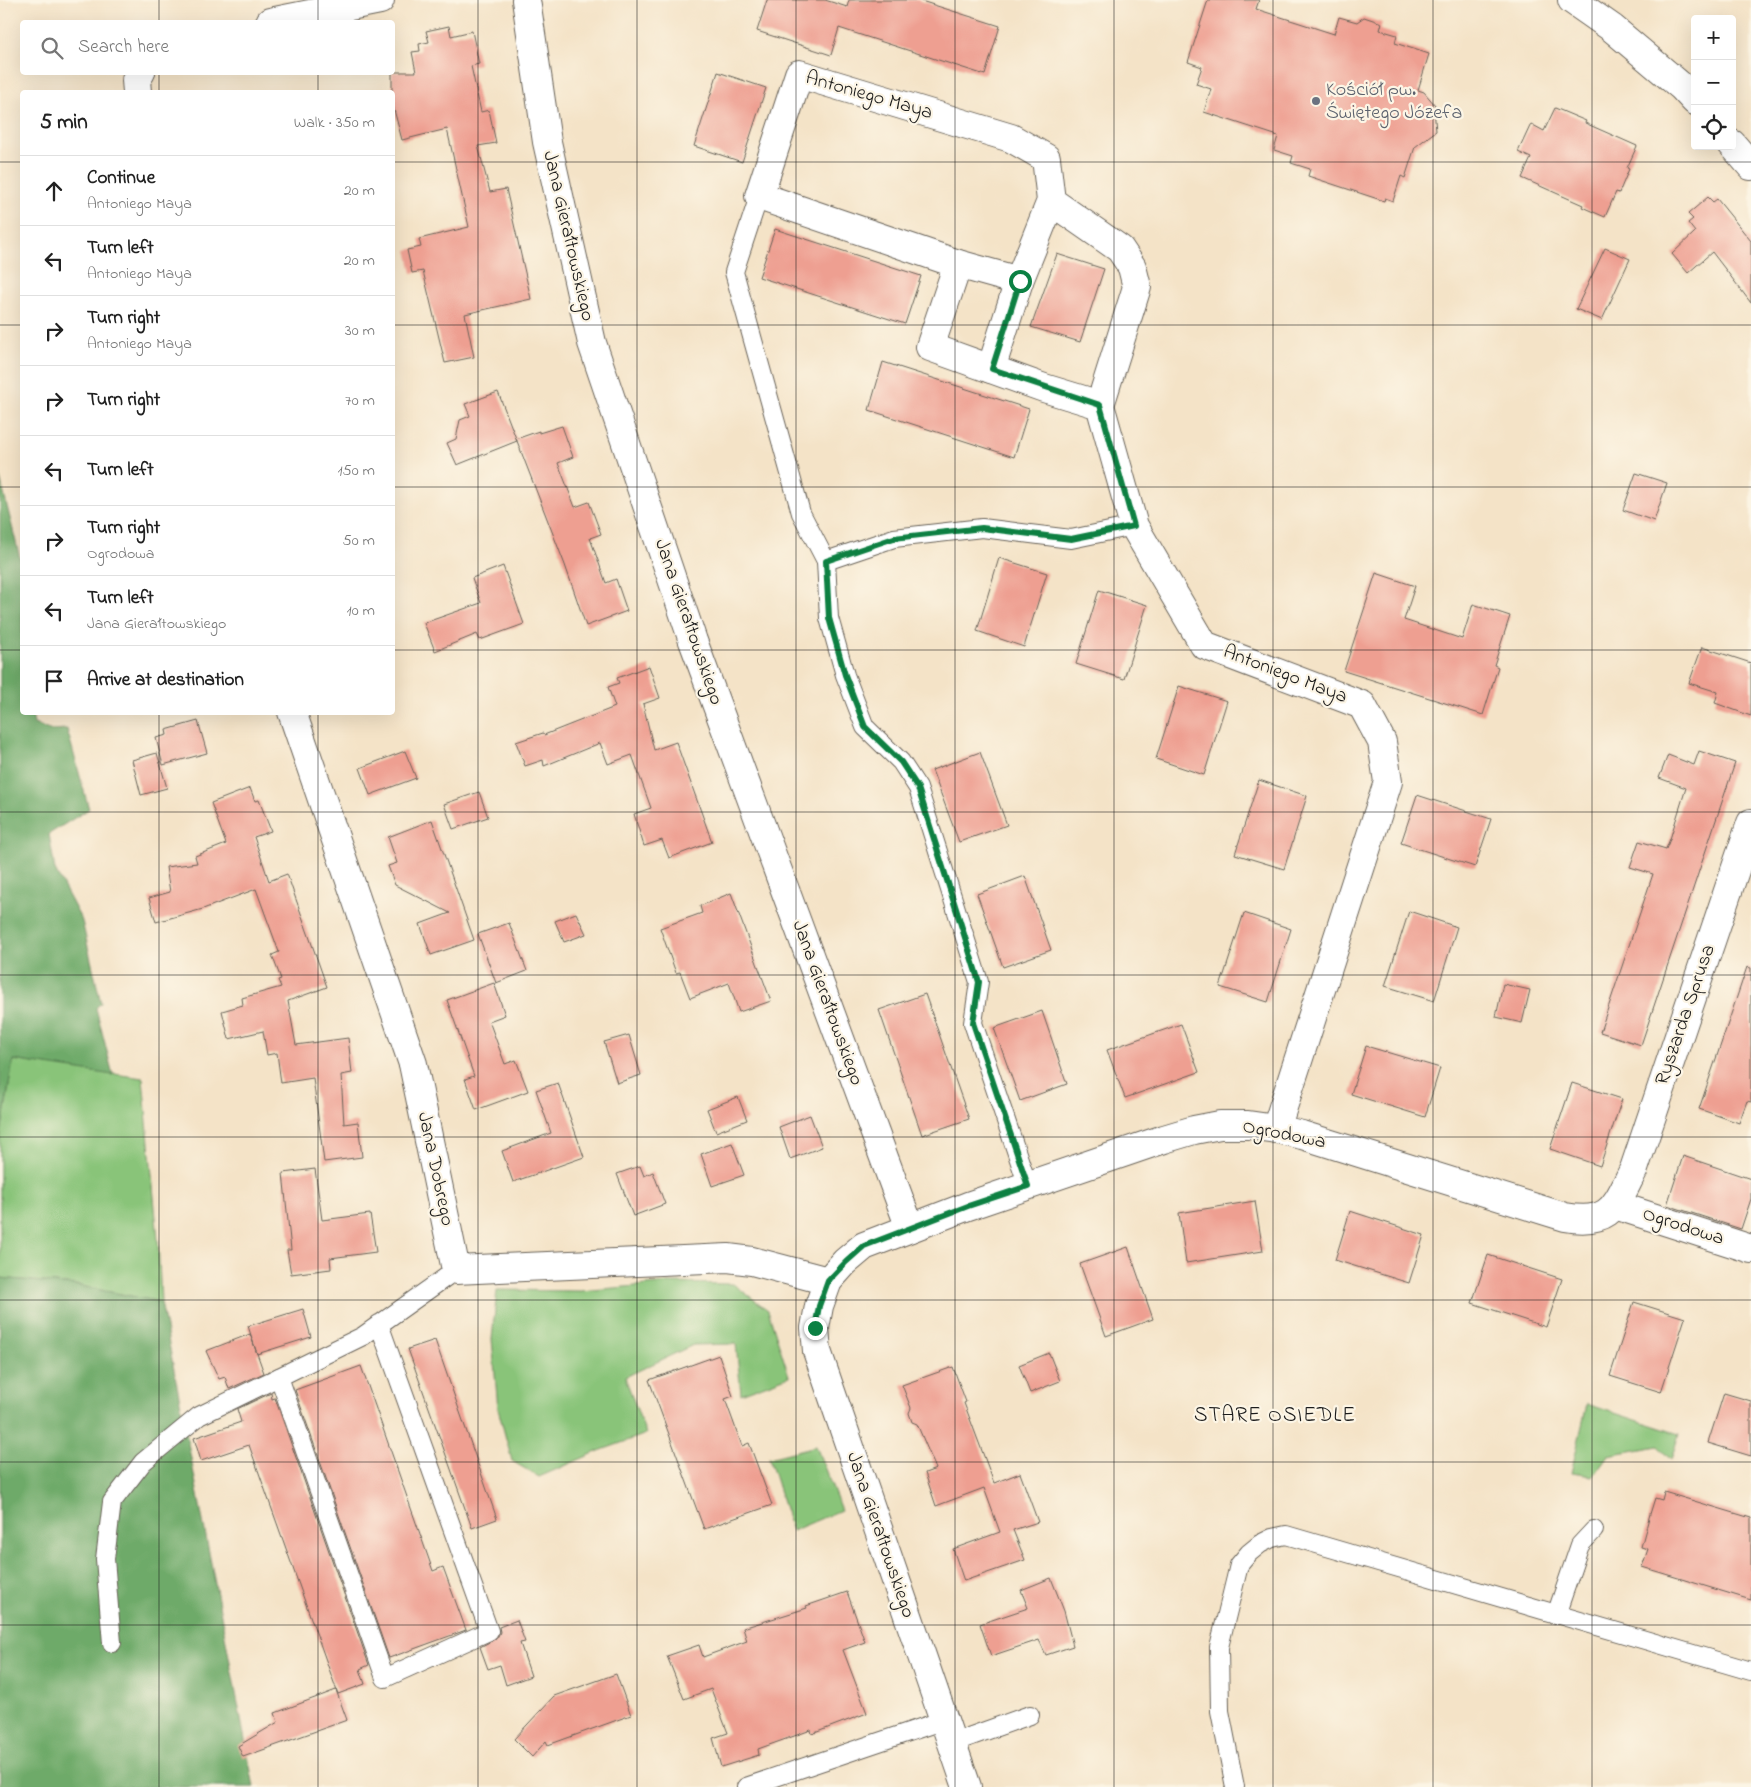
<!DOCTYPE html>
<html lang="en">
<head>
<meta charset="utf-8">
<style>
  :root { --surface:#fff; --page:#f6f6f6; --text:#222; --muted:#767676; --line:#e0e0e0 }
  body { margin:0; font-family:"Indie Flower",sans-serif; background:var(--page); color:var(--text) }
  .controls { position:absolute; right:15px; top:15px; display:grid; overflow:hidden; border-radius:5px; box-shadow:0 5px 20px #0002 }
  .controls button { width:45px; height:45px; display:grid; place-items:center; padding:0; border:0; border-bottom:1px solid var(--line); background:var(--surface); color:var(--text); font:25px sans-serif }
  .stop { position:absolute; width:15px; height:15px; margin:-11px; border:4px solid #0b8043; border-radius:50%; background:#fff }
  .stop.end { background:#0b8043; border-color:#fff; box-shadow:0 1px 5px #0008 }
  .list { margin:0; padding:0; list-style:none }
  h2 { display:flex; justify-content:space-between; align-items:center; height:65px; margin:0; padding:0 20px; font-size:21px }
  h2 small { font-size:16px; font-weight:400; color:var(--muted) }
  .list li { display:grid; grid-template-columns:32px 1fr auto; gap:15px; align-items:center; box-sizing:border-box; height:70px; padding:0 20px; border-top:1px solid var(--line) }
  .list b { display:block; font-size:19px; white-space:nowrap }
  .list p { margin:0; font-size:16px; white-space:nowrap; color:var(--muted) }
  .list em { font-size:16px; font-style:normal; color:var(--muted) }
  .icon { flex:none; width:28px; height:28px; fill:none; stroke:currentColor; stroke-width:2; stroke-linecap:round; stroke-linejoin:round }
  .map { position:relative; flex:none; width:1751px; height:1787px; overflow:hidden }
  .search { position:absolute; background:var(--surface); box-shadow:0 5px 20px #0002; left:20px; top:20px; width:375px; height:55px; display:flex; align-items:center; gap:12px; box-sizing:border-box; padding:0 18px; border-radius:5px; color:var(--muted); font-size:19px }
  .panel { position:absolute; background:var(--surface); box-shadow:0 5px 20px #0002; left:20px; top:90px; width:375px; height:625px; border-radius:5px }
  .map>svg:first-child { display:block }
</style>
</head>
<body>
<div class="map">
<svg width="1751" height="1787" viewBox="0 0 1751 1787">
  <rect width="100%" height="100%" fill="#fcf5e5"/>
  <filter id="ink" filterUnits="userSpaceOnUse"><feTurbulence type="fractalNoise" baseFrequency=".02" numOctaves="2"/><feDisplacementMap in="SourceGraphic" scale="10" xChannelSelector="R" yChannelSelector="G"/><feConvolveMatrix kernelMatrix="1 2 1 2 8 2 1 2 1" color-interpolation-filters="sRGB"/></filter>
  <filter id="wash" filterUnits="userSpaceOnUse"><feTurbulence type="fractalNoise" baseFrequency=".0096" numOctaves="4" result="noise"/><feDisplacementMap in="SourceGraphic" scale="20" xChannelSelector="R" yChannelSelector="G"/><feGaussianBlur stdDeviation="1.12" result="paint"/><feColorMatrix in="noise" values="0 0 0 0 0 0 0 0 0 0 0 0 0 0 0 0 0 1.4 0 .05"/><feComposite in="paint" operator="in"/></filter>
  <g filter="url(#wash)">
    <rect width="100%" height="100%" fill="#f4e3c7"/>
    <g fill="#89c479" stroke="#52704a">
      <path d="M 13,1060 L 143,1078 L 158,1240 L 161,1302 L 75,1285 L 0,1278 L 0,1140 Z"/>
      <path d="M 668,1283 L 733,1284 L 768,1310 L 789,1376 L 741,1394 L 736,1344 L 693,1345 L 625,1377 L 646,1434 L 599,1451 L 539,1477 L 512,1461 L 498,1409 L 492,1339 L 497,1290 L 581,1291 Z"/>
      <path d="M 1587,1404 L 1679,1434 L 1671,1460 L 1658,1446 L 1608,1455 L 1593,1476 L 1571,1473 Z"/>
      <path d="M 816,1446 L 841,1510 L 792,1531 L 769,1458 Z"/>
    </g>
    <g fill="#6eaa69" stroke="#456342">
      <path d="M 0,478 L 22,566 L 22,712 L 32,713 L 34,724 L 50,730 L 67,729 L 89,809 L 49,834 L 55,870 L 82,921 L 101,1003 L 96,1008 L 113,1075 L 13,1060 L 0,1140 Z"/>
      <path d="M 0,1278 L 75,1285 L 161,1302 L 254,1787 L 0,1787 Z"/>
    </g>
    <g id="blocks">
      <g fill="#ee9f91">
        <path d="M 767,0 L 825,0 L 847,7 L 849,0 L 918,0 L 1000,26 L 985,75 L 839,28 L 831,55 L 757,31 Z"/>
        <path d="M 1208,0 L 1259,0 L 1256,9 L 1334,34 L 1339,17 L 1357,22 L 1364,17 L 1382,23 L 1380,30 L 1397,35 L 1395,43 L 1429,54 L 1418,90 L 1424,92 L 1435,105 L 1434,109 L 1436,131 L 1415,147 L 1405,178 L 1401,176 L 1393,201 L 1385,198 L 1384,201 L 1308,176 L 1310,169 L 1291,163 L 1293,156 L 1274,150 L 1278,136 L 1204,112 L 1211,89 L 1196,84 L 1202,67 L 1188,62 Z"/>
        <path d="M 449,26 L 451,36 L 472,31 L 479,64 L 471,66 L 481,112 L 489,110 L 496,143 L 478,146 L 490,192 L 506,189 L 531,299 L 465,314 L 474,357 L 445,363 L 423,271 L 412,273 L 407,250 L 421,247 L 419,239 L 469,227 L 447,129 L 402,140 L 392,102 L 392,72 L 416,72 L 412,52 L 420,51 L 419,44 L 429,42 L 426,31 Z"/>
        <path d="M 718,72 L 766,88 L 742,162 L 694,146 Z"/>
        <path d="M 1555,108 L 1586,121 L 1585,123 L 1637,146 L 1627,168 L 1629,169 L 1619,193 L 1616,192 L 1605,217 L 1582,207 L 1583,205 L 1522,178 L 1531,158 L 1518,152 L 1531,124 L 1544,131 Z"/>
        <path d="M 1708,197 L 1713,202 L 1717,199 L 1751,241 L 1751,303 L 1712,252 L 1688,273 L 1672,254 L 1695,232 L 1688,223 L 1693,219 L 1688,214 Z"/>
        <path d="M 775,229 L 921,276 L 905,324 L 759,277 Z"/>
        <path d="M 1605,248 L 1630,259 L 1602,320 L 1576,309 Z"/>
        <path d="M 1057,254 L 1104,269 L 1080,342 L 1031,327 Z"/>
        <path d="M 883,362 L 1029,409 L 1014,457 L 869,410 Z"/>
        <path d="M 498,392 L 517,441 L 516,439 L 539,431 L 539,433 L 562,426 L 573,457 L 558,463 L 575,507 L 589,502 L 601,534 L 590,538 L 606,583 L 616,579 L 627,611 L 586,626 L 565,565 L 517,441 L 457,465 L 447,443 L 456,439 L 460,420 L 470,416 L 465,404 Z"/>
        <path d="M 1636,473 L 1667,483 L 1654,521 L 1623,510 Z"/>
        <path d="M 999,558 L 1047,573 L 1024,647 L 977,631 Z"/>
        <path d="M 503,566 L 524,624 L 480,640 L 477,634 L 435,651 L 424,623 L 481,603 L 472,578 Z"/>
        <path d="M 1376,573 L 1415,586 L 1404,620 L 1462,639 L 1473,604 L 1510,616 L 1494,665 L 1498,667 L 1483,715 L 1344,671 Z"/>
        <path d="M 1099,590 L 1147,605 L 1124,679 L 1076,664 Z"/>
        <path d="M 1702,647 L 1751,663 L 1751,716 L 1715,703 L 1718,692 L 1689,683 Z"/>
        <path d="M 649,666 L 660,698 L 643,704 L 654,750 L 676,742 L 712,842 L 669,858 L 662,840 L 644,846 L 634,814 L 651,808 L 632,755 L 608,764 L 600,743 L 544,766 L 543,760 L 525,766 L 516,742 L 543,733 L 544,735 L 615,707 L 608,687 L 619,683 L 617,678 Z"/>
        <path d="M 1179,686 L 1227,701 L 1204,775 L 1156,759 Z"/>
        <path d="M 198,721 L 207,753 L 163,765 L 156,738 L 167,735 L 166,730 Z"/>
        <path d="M 405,751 L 416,778 L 370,795 L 360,768 Z"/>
        <path d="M 1699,751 L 1735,763 L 1641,1045 L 1600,1032 L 1653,874 L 1630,867 L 1639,841 L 1666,849 L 1670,839 L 1686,788 L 1659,778 L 1668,755 L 1694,765 Z"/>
        <path d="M 980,752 L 1007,825 L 959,842 L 932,770 Z"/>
        <path d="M 157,753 L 167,788 L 141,795 L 132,760 Z"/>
        <path d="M 1259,780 L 1307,796 L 1284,869 L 1235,854 Z"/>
        <path d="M 250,788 L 255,801 L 259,800 L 271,831 L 254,837 L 269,881 L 287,874 L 327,987 L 288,1001 L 296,1045 L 348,1038 L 352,1073 L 341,1075 L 344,1124 L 358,1122 L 362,1157 L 324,1162 L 313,1078 L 281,1083 L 277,1053 L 267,1055 L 263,1031 L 229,1039 L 222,1011 L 243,1005 L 242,998 L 281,987 L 278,980 L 281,979 L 272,955 L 279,952 L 256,889 L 203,909 L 156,922 L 149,898 L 170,892 L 166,867 L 197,863 L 195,856 L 226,844 L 211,803 Z"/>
        <path d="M 479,792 L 488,817 L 453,829 L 444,804 Z"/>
        <path d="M 1417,795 L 1491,819 L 1475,867 L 1401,843 Z"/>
        <path d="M 432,820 L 474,940 L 431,955 L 420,924 L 450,913 L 395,885 L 388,866 L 397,863 L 388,837 Z"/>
        <path d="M 1025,876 L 1051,950 L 1003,967 L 977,894 Z"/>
        <path d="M 731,893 L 771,1001 L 739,1012 L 729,983 L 690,998 L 680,972 L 676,973 L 660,928 L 702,913 L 700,906 Z"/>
        <path d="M 1409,911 L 1457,927 L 1434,1001 L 1385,986 Z"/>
        <path d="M 576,913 L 586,934 L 564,942 L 555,921 Z"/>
        <path d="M 1244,913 L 1291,929 L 1268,1002 L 1220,987 Z"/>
        <path d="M 509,923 L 527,971 L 496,983 L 478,934 Z"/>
        <path d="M 1747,967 L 1751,968 L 1751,1102 L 1747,1101 L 1739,1123 L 1699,1109 Z"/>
        <path d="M 494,983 L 505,1015 L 489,1021 L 505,1064 L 516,1060 L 528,1091 L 476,1110 L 465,1079 L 474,1076 L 447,1000 Z"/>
        <path d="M 1503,984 L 1530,990 L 1522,1023 L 1496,1017 Z"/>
        <path d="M 925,994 L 969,1119 L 922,1135 L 879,1010 Z"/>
        <path d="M 1042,1011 L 1067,1084 L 1020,1101 L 994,1028 Z"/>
        <path d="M 1181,1024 L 1199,1072 L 1125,1098 L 1107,1050 Z"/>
        <path d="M 629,1035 L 641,1075 L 617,1083 L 604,1042 Z"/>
        <path d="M 1366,1046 L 1440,1068 L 1425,1117 L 1351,1094 Z"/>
        <path d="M 558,1083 L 584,1157 L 513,1182 L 502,1151 L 551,1133 L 536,1090 Z"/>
        <path d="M 1572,1083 L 1622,1099 L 1600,1166 L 1550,1149 Z"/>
        <path d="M 738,1097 L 747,1120 L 716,1132 L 707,1109 Z"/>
        <path d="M 810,1115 L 822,1147 L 790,1159 L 779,1127 Z"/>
        <path d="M 732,1143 L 744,1175 L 712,1186 L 701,1154 Z"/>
        <path d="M 1683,1156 L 1751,1179 L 1751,1199 L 1741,1229 L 1667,1205 Z"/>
        <path d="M 640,1166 L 644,1176 L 653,1172 L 665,1204 L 633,1216 L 617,1174 Z"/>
        <path d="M 315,1169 L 322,1220 L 370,1214 L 376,1252 L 330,1258 L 331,1269 L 291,1274 L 287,1250 L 291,1250 L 283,1173 Z"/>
        <path d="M 1255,1201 L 1263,1251 L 1186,1263 L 1179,1213 Z"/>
        <path d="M 1350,1211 L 1424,1235 L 1409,1283 L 1335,1260 Z"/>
        <path d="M 1128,1247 L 1153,1319 L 1106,1336 L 1080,1264 Z"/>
        <path d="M 1488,1255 L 1562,1279 L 1546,1327 L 1472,1303 Z"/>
        <path d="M 1634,1302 L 1685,1318 L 1661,1392 L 1610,1376 Z"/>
        <path d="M 303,1309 L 311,1337 L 257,1354 L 248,1326 Z"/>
        <path d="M 250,1334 L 264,1373 L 229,1389 L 225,1377 L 219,1379 L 206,1351 Z"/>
        <path d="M 435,1340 L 497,1519 L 472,1528 L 408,1349 Z"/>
        <path d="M 1049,1353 L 1060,1381 L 1030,1393 L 1019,1365 Z"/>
        <path d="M 719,1355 L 733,1396 L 725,1399 L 742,1446 L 749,1443 L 772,1505 L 704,1529 L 649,1380 Z"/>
        <path d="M 361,1366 L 433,1571 L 443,1567 L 466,1630 L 389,1658 L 295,1390 Z"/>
        <path d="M 953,1367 L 966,1402 L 964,1403 L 994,1483 L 1020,1473 L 1038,1522 L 1013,1530 L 1025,1560 L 964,1581 L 953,1549 L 1000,1532 L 984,1488 L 936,1506 L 925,1473 L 936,1469 L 917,1424 L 912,1422 L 909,1413 L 911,1408 L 902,1385 Z"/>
        <path d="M 271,1393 L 272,1399 L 275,1398 L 369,1665 L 360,1669 L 365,1684 L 338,1694 L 249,1445 L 201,1461 L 194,1438 L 241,1422 L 237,1409 Z"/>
        <path d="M 1724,1393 L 1751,1401 L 1751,1456 L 1708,1443 Z"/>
        <path d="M 1664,1492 L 1751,1518 L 1751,1600 L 1642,1567 L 1648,1549 L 1641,1547 L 1650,1514 L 1655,1498 L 1662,1500 Z"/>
        <path d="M 1051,1578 L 1064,1611 L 1073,1646 L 1046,1655 L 1039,1640 L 991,1656 L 980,1624 L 1028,1608 L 1021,1590 Z"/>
        <path d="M 847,1592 L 865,1642 L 843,1650 L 867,1713 L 812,1734 L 811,1730 L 758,1749 L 759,1755 L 721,1767 L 713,1738 L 728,1733 L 711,1689 L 684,1699 L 667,1656 L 699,1645 L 703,1657 L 747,1641 L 743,1628 L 807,1608 L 806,1606 Z"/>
        <path d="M 517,1620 L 525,1642 L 520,1643 L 531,1676 L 506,1685 L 500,1665 L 488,1669 L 480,1647 L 497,1638 L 500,1632 L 499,1627 Z"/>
        <path d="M 616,1674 L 631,1715 L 548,1745 L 546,1741 L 532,1757 L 514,1739 L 554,1696 Z"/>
        <path d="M 336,1690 L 347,1720 L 243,1757 L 238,1746 L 278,1722 L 275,1713 Z"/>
      </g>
    </g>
  </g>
  <g filter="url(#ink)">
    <use href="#blocks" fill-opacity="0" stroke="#686258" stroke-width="1"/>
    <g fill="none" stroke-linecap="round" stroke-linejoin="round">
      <defs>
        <g id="service">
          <path d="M 759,196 L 734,272 L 801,513 L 826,561 L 829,618 L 845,675 L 865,727 L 901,762 L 918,788 L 979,982 L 973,1023 L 1028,1186"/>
          <path d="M 826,561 L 894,538 L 982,528 L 1071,539 L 1134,526"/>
          <path d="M 379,1324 L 489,1631 L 385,1678 L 279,1377 L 363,1336 L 456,1270"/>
          <path d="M 1556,1615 L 1580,1545 L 1594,1530"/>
          <path d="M 112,1643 L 105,1559 L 112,1502 L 143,1462 L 199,1416 L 279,1377"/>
          <path d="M 952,1743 L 1030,1715"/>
          <path d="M 746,1787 L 944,1720"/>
          <path d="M 1235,1787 L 1220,1711 L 1219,1647 L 1239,1565 L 1249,1553 L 1260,1544 L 1272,1538 L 1286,1535 L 1751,1671"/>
        </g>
        <g id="minor">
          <path d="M 526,0 L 547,142 L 592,343 L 693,641 L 910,1228"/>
          <path d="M 270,22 L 380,0"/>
          <path d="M 137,92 L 136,80 L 141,72"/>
          <path d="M 1051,201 L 1019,281 L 958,264 L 759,196 L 799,74 L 1011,138 L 1046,158 L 1051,201 L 1120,249 L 1132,267 L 1137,287 L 1100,405"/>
          <path d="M 958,264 L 930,347 L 1044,388 L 1100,405 L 1134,526 L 1204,645 L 1362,705 L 1382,742 L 1388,782 L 1276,1129"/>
          <path d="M 991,369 L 1019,281"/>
          <path d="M 292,712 L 413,1064 L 456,1270 L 728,1258 L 752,1261 L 828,1281"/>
          <path d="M 1615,1205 L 1751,1249"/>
        </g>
        <g id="tertiary">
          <path d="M 1572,0 L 1612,28 L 1682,87 L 1695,101"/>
          <path d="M 1732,144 L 1751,166"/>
          <path d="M 967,1787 L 817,1351 L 815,1328 L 819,1306 L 828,1281 L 845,1262 L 864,1246 L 968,1206 L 1164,1139 L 1194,1130 L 1220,1125 L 1248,1125 L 1276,1129 L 1302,1135 L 1565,1217 C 1612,1225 1615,1206 1634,1169 L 1751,823"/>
        </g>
      </defs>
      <use href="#service" stroke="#686258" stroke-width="20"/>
      <use href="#minor" stroke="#686258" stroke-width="30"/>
      <use href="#tertiary" stroke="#686258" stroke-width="30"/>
      <use href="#service" stroke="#fff" stroke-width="18"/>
      <use href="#minor" stroke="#fff" stroke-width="28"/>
      <use href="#tertiary" stroke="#fff" stroke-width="28"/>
    </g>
  </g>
  <g fill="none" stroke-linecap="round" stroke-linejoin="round" filter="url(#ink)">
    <path stroke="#0b8043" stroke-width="6" d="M 815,1328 L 819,1306 L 828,1281 L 846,1262 L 864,1246 L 968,1206 L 1028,1186 L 973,1023 L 979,982 L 918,788 L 901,762 L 865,727 L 845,675 L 829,618 L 826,561 L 894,538 L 982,528 L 1071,539 L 1134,526 L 1100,405 L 992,369 L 1020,281"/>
  </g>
  <path fill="none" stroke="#1c1c1c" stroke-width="1" stroke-opacity="0.55" d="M 159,0 L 159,22M 318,0 L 318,22M 478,0 L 478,1787M 637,0 L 637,1787M 796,0 L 796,1787M 955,0 L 955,1787M 1114,0 L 1114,1787M 1273,0 L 1273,1787M 1433,0 L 1433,1787M 1592,0 L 1592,1787M 159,72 L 159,92M 318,72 L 318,92M 0,162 L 22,162M 392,162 L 1751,162M 0,325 L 22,325M 392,325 L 1751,325M 0,487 L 22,487M 392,487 L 1751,487M 0,650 L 22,650M 392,650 L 1751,650M 159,712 L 159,1787M 318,712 L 318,1787M 0,812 L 1751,812M 0,975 L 1751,975M 0,1137 L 1751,1137M 0,1300 L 1751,1300M 0,1462 L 1751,1462M 0,1625 L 1751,1625"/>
  <circle fill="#6b7280" stroke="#fcf5e5" stroke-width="2" cx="1316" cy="101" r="5"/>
  <g text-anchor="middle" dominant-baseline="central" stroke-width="4.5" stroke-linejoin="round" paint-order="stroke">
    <g font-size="20" fill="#5b616d" stroke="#fcf5e5" text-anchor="start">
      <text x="1326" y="90">Kościół pw.<tspan x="1326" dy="23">Świętego Józefa</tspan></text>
    </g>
    <g font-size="20" fill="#1c1c1c" stroke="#fcf5e5">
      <text transform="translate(869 96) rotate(16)">Antoniego Maya</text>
      <text transform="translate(568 236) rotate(77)">Jana Gierałtowskiego</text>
      <text transform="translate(688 622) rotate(71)">Jana Gierałtowskiego</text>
      <text transform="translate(1285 675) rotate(21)">Antoniego Maya</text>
      <text transform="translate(827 1003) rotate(70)">Jana Gierałtowskiego</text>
      <text transform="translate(1686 1015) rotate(-71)">Ryszarda Sprusa</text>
      <text transform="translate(1284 1135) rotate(11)">Ogrodowa</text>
      <text transform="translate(435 1169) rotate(78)">Jana Dobrego</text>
      <text transform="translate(1683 1227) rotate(18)">Ogrodowa</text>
      <text transform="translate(880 1535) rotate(71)">Jana Gierałtowskiego</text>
    </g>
    <g font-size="21" letter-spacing="1" fill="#1c1c1c" stroke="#fcf5e5">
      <text x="1275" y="1416">STARE OSIEDLE</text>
    </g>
  </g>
</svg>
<div class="controls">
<button>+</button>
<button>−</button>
<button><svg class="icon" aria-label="locate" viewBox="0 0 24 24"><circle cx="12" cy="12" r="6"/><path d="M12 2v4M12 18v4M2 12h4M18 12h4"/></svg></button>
</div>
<div class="stop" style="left:1020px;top:281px"></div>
<div class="stop end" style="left:815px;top:1328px"></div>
<div class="search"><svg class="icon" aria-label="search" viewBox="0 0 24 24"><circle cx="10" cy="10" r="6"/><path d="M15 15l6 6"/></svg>Search here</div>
<section class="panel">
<h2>5 min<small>Walk · 350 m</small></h2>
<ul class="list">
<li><svg class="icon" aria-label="ahead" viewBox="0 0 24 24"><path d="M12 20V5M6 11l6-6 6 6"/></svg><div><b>Continue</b><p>Antoniego Maya</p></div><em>20 m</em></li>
<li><svg class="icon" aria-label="left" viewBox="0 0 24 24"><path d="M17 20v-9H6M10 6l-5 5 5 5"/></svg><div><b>Turn left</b><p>Antoniego Maya</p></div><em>20 m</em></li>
<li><svg class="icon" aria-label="right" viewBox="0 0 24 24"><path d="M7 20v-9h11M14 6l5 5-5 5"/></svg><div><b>Turn right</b><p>Antoniego Maya</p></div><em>30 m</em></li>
<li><svg class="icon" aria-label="right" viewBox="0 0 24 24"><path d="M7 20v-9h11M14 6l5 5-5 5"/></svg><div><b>Turn right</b></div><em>70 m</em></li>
<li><svg class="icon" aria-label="left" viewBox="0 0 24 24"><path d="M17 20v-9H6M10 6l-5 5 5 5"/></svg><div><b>Turn left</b></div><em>150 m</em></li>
<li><svg class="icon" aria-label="right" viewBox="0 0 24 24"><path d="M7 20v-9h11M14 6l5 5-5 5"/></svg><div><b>Turn right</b><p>Ogrodowa</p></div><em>50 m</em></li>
<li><svg class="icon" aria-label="left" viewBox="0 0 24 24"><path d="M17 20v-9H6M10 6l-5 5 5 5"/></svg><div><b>Turn left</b><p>Jana Gierałtowskiego</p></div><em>10 m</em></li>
<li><svg class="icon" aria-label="arrive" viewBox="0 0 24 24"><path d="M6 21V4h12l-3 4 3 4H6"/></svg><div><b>Arrive at destination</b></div></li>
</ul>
</section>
</div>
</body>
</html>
